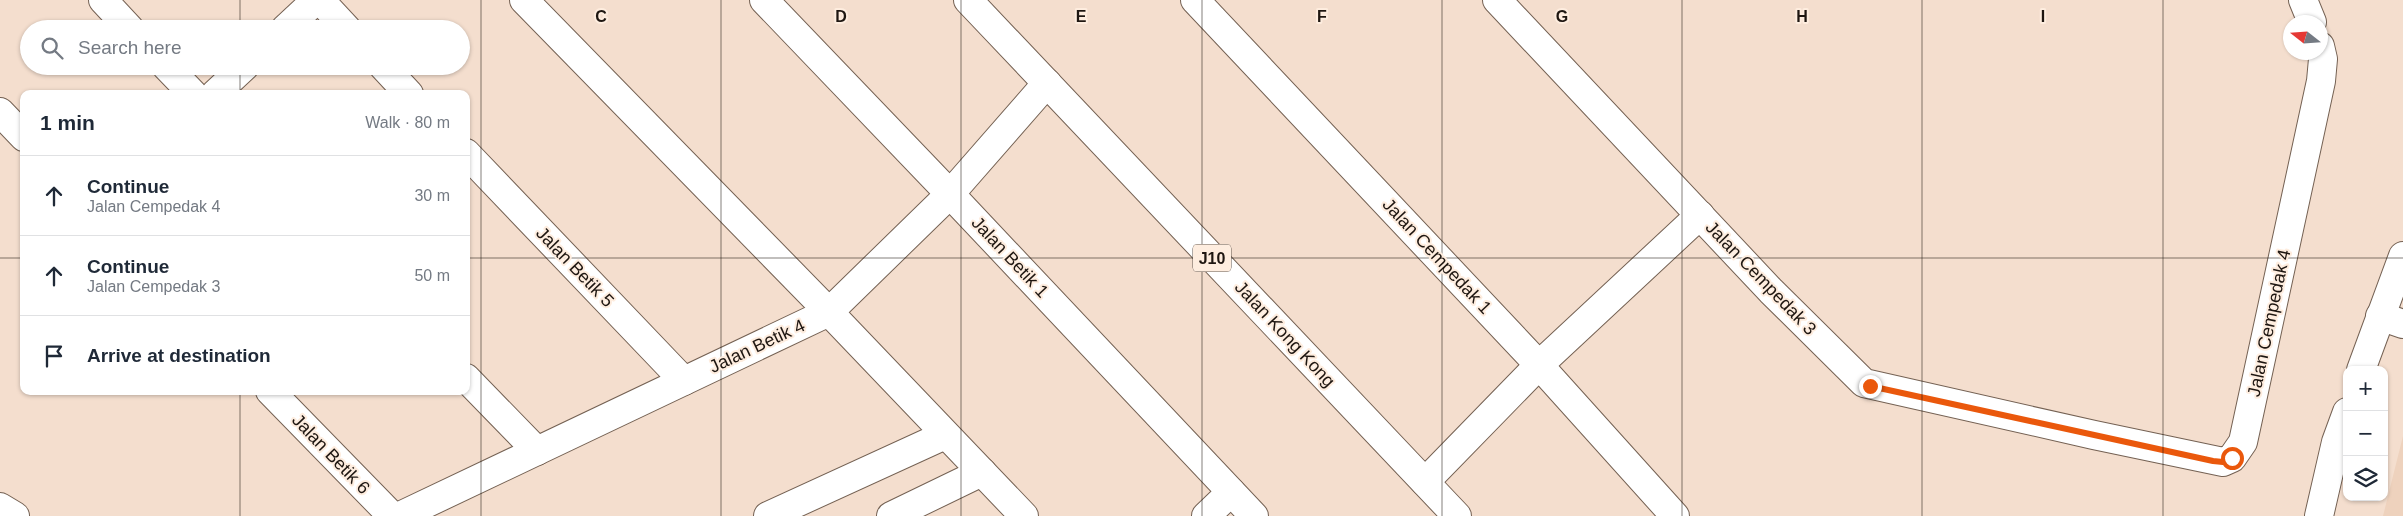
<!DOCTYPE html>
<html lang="en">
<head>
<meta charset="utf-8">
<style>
  :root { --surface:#fff; --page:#f6f6f7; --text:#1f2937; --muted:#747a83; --line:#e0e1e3 }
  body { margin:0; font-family:Arial,sans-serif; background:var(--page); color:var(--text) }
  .controls { position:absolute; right:15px; bottom:15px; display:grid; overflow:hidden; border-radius:10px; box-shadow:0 1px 4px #0004 }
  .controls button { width:45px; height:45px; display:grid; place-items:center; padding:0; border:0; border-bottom:1px solid var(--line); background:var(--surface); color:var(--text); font:25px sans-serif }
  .compass { position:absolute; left:2283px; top:15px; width:45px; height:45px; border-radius:50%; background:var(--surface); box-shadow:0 1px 4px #0004; rotate:287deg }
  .stop { position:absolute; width:15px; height:15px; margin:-11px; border:4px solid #ea580c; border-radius:50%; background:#fff }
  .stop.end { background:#ea580c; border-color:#fff; box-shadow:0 1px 5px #0008 }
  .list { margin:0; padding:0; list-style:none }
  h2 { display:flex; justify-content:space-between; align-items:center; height:65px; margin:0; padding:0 20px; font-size:21px }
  h2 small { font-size:16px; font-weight:400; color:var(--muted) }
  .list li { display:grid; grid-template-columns:32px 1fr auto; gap:15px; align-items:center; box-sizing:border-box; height:80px; padding:0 20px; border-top:1px solid var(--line) }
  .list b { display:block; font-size:19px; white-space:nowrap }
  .list p { margin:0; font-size:16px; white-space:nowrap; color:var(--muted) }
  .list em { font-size:16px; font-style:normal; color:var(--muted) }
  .icon { flex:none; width:28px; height:28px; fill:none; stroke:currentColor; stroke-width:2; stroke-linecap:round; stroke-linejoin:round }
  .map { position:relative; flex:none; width:2403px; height:516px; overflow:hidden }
  .search { position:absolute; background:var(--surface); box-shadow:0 1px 4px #0004; left:20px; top:20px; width:450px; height:55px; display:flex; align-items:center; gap:12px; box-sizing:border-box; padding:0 18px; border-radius:28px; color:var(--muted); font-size:19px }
  .panel { position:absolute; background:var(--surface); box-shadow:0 1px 4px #0004; left:20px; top:90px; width:450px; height:305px; border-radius:10px }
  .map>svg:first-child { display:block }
</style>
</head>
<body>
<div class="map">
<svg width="2403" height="516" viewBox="0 0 2403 516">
  <rect width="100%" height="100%" fill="#f4dece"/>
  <path fill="#eed2bd" d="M 2403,436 L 2403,516 L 2383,516 Z"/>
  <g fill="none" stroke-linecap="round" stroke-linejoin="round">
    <defs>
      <g id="minor">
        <path d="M 103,0 L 130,29"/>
        <path d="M 320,0 L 347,29"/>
        <path d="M 524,0 L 829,312 L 1024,516"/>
        <path d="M 764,0 L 950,194 L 1254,516"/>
        <path d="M 1195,0 L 1539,365 L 1675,516"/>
        <path d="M 1497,0 L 1771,291 L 1864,383 L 2094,435 L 2223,462 L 2232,458 L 2243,442 L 2321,81 L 2323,59 L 2320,46"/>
        <path d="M 2303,0 L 2312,22"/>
        <path d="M 285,29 L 316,0"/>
        <path d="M 166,66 L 193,94"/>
        <path d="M 383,66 L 409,94"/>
        <path d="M 215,94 L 245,66"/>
        <path d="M 0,112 L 24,137"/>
        <path d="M 466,153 L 684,381"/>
        <path d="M 2380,316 L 2403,324"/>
        <path d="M 2361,370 L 2403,256"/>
        <path d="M 466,378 L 537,451"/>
        <path d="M 270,391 L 392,516"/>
        <path d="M 1425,482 L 1539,365 L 1700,215"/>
        <path d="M 0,507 L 15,516"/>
        <path d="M 400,516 L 829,312 L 950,194 L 1047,83"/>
        <path d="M 768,516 L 945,435"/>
        <path d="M 891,516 L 982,472"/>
        <path d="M 1206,516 L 1231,492"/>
        <path d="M 2319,516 L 2336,442 L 2347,412"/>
      </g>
      <path id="major" d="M 968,0 L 1457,516"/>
    </defs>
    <use href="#minor" stroke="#746153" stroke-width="30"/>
    <use href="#major" stroke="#746153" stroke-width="30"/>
    <use href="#minor" stroke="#fff" stroke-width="28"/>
    <use href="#major" stroke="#fff" stroke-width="28"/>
  </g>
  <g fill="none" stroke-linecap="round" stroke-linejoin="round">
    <path stroke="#ea580c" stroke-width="6" d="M 1870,386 L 2213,461 L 2223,462 L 2232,458"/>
  </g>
  <path fill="none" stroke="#1e1611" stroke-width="1" stroke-opacity="0.55" d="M 240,0 L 240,29M 481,0 L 481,516M 721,0 L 721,516M 961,0 L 961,516M 1202,0 L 1202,516M 1442,0 L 1442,516M 1682,0 L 1682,516M 1922,0 L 1922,516M 2163,0 L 2163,516M 240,66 L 240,94M 0,258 L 24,258M 466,258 L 2403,258M 240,391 L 240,516"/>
  <g text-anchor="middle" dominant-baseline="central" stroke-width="4" stroke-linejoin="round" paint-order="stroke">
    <rect fill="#feeddf" stroke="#61564f" stroke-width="1" x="1193" y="244.5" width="38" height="27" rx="4"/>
    <g font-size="16" font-weight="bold" fill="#1e1611">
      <text x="1212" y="258">J10</text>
    </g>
    <g font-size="18" fill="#1e1611" stroke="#feeddf">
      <text transform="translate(1437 256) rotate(47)">Jalan Cempedak 1</text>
      <text transform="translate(1010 257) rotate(47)">Jalan Betik 1</text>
      <text transform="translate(575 267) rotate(46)">Jalan Betik 5</text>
      <text transform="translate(1761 278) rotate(46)">Jalan Cempedak 3</text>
      <text transform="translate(2269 323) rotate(-78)">Jalan Cempedak 4</text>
      <text transform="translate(1285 334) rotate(47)">Jalan Kong Kong</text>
      <text transform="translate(757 346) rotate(-25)">Jalan Betik 4</text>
      <text transform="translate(331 454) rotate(46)">Jalan Betik 6</text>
    </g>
  </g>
  <g font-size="16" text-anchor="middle" font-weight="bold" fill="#1e1611" stroke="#feeddf" stroke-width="4" stroke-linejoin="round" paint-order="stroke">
    <text x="601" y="22">C</text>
    <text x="841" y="22">D</text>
    <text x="1081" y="22">E</text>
    <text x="1322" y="22">F</text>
    <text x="1562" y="22">G</text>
    <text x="1802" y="22">H</text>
    <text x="2043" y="22">I</text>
  </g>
</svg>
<div class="controls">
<button>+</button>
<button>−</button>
<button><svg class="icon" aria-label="layers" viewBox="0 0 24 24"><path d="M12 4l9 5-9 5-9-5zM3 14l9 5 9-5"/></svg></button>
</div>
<svg class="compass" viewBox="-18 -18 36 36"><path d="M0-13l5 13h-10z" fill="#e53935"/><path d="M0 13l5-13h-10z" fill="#747a83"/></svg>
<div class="stop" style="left:2232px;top:458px"></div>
<div class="stop end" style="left:1870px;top:386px"></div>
<div class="search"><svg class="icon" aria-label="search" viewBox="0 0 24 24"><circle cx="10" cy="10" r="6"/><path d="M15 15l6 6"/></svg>Search here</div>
<section class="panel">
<h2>1 min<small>Walk · 80 m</small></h2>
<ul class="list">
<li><svg class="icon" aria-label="ahead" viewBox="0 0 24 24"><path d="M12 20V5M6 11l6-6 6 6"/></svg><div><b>Continue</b><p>Jalan Cempedak 4</p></div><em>30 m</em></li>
<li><svg class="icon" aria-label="ahead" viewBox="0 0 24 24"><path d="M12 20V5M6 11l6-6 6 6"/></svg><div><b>Continue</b><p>Jalan Cempedak 3</p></div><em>50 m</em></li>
<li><svg class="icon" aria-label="arrive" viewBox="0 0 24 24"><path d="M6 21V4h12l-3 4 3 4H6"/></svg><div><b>Arrive at destination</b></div></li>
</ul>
</section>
</div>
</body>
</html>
